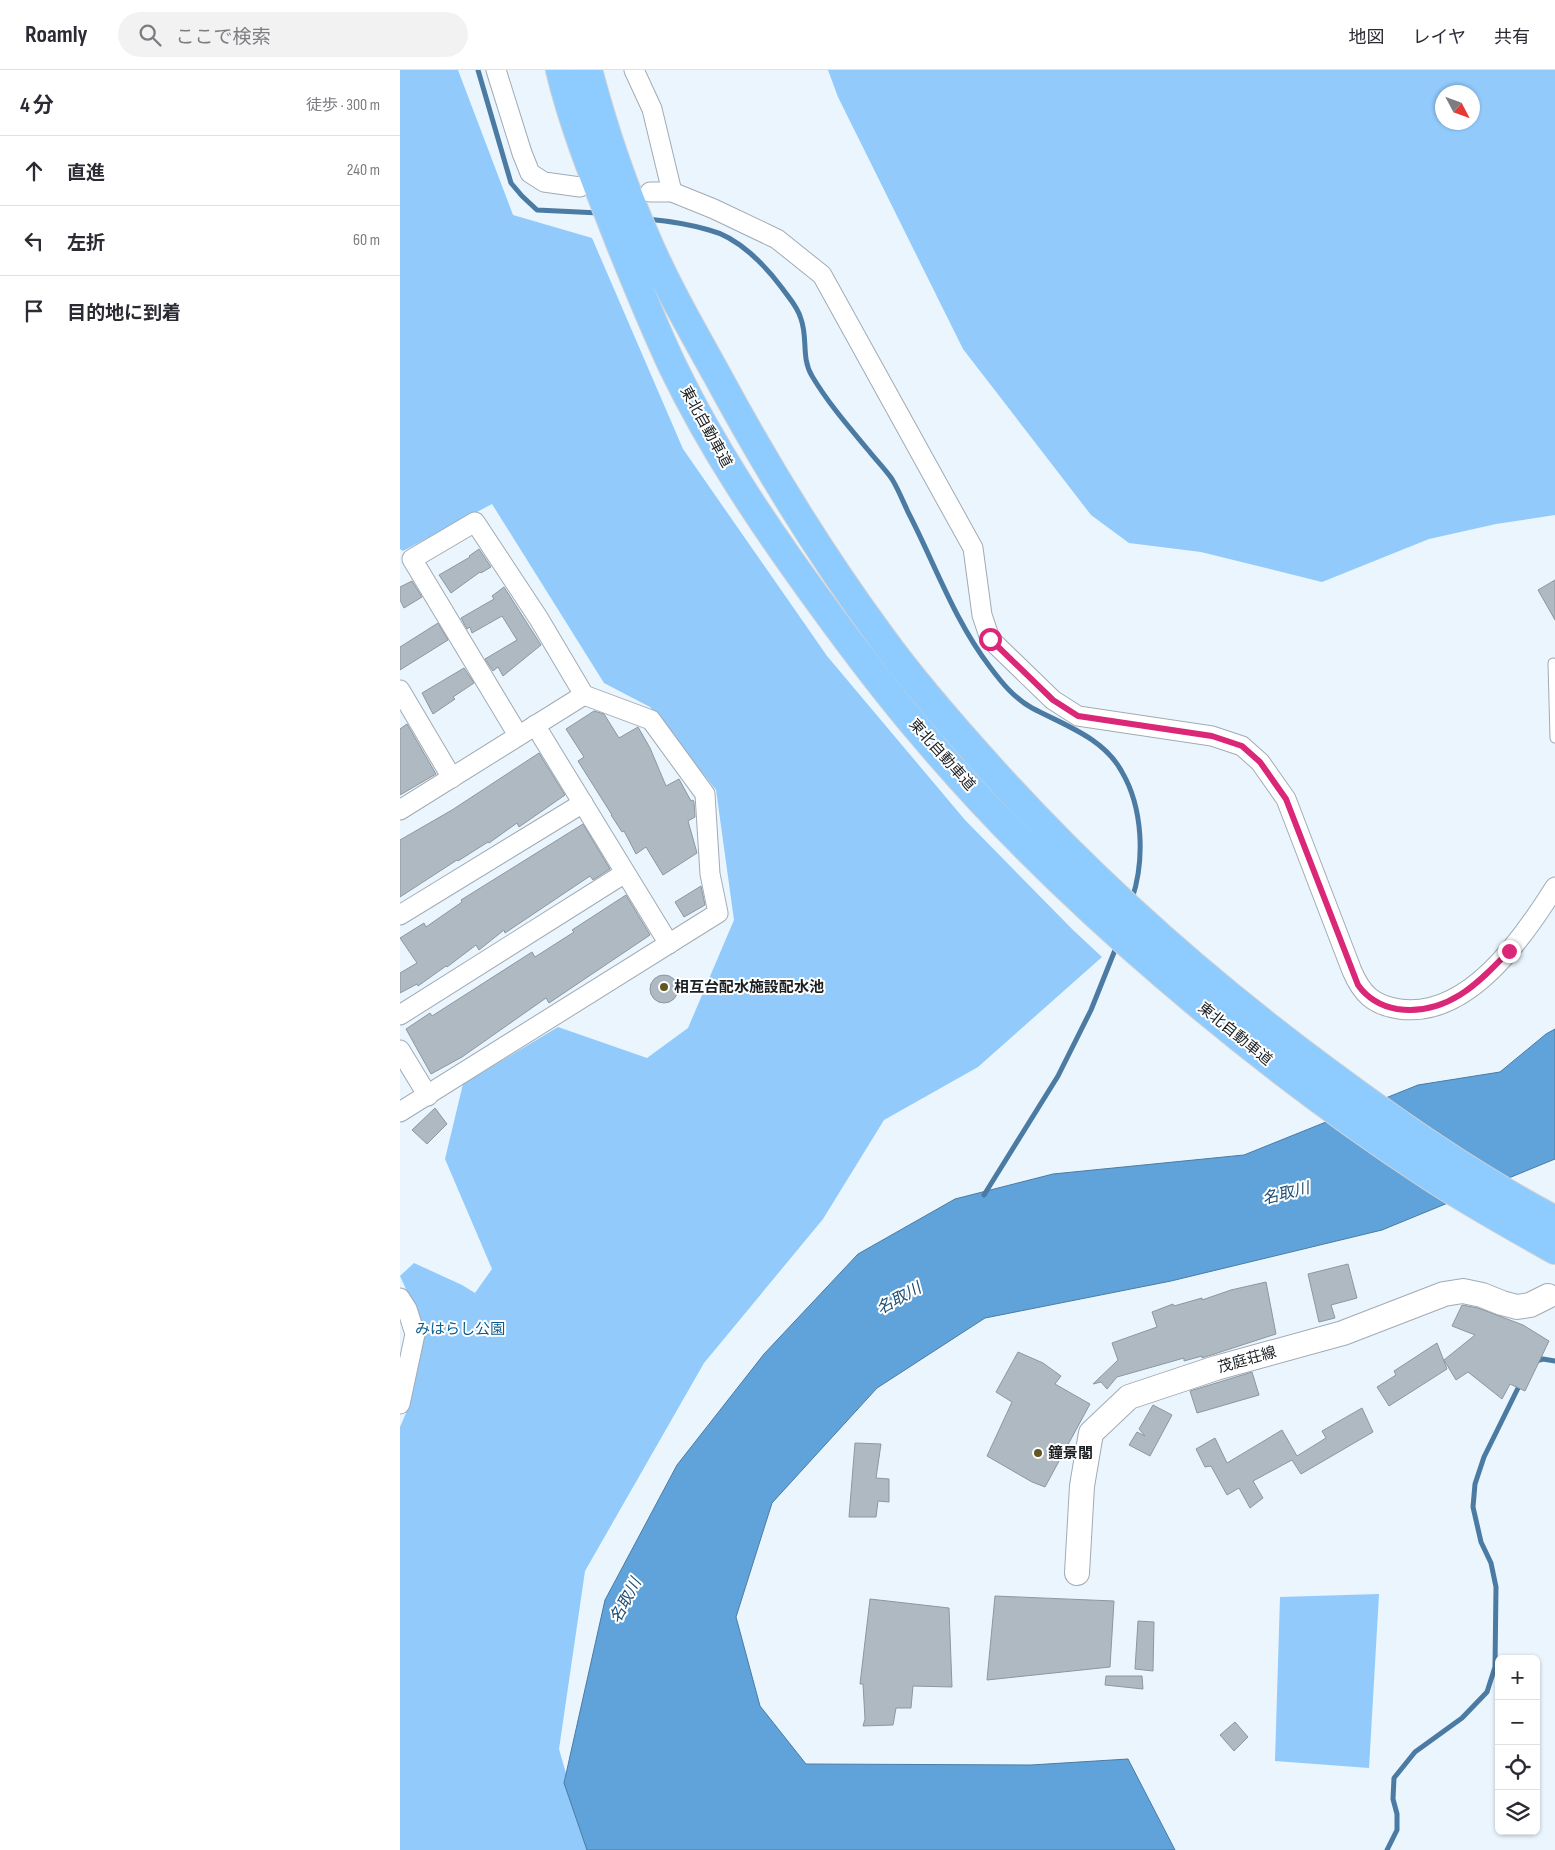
<!DOCTYPE html>
<html lang="ja">
<head>
<meta charset="utf-8">
<style>
  :root { --surface:#fff; --page:#f2f2f3; --text:#2b2b33; --muted:#7c7c81; --line:#e1e1e2 }
  body { margin:0; font-family:"Sofia Sans Condensed","Noto Sans JP",sans-serif; background:var(--page); color:var(--text) }
  .controls { position:absolute; right:15px; bottom:15px; display:grid; overflow:hidden; border-radius:8px; box-shadow:0 1px 4px #0004 }
  .controls button { width:45px; height:45px; display:grid; place-items:center; padding:0; border:0; border-bottom:1px solid var(--line); background:var(--surface); color:var(--text); font:25px sans-serif }
  .compass { position:absolute; left:1035px; top:15px; width:45px; height:45px; border-radius:50%; background:var(--surface); box-shadow:0 1px 4px #0004; rotate:131deg }
  .stop { position:absolute; width:15px; height:15px; margin:-11px; border:4px solid #db2777; border-radius:50%; background:#fff }
  .stop.end { background:#db2777; border-color:#fff; box-shadow:0 1px 5px #0008 }
  .list { margin:0; padding:0; list-style:none }
  h2 { display:flex; justify-content:space-between; align-items:center; height:65px; margin:0; padding:0 20px; font-size:21px }
  h2 small { font-size:16px; font-weight:400; color:var(--muted) }
  .list li { display:grid; grid-template-columns:32px 1fr auto; gap:15px; align-items:center; box-sizing:border-box; height:70px; padding:0 20px; border-top:1px solid var(--line) }
  .list b { display:block; font-size:19px; white-space:nowrap }
  .list em { font-size:16px; font-style:normal; color:var(--muted) }
  .icon { flex:none; width:28px; height:28px; fill:none; stroke:currentColor; stroke-width:2; stroke-linecap:round; stroke-linejoin:round }
  .map { position:relative; flex:none; width:1155px; height:1780px; overflow:hidden }
  header { display:flex; align-items:center; gap:30px; box-sizing:border-box; height:70px; padding:0 25px; background:var(--surface); border-bottom:1px solid var(--line) }
  header strong { font-size:24px }
  nav { display:flex; gap:28px; margin-inline-start:auto; font-size:18px }
  .search { width:350px; height:45px; background:var(--page); display:flex; align-items:center; gap:12px; box-sizing:border-box; padding:0 18px; border-radius:28px; color:var(--muted); font-size:19px }
  main { display:flex }
  aside { flex:1; background:var(--surface) }
  .map>svg:first-child { display:block }
</style>
</head>
<body>
<header>
<strong>Roamly</strong>
<div class="search"><svg class="icon" aria-label="search" viewBox="0 0 24 24"><circle cx="10" cy="10" r="6"/><path d="M15 15l6 6"/></svg>ここで検索</div>
<nav><a>地図</a><a>レイヤ</a><a>共有</a></nav>
</header>
<main>
<aside>
<h2>4 分<small>徒歩 · 300 m</small></h2>
<ul class="list">
<li><svg class="icon" aria-label="ahead" viewBox="0 0 24 24"><path d="M12 20V5M6 11l6-6 6 6"/></svg><div><b>直進</b></div><em>240 m</em></li>
<li><svg class="icon" aria-label="left" viewBox="0 0 24 24"><path d="M17 20v-9H6M10 6l-5 5 5 5"/></svg><div><b>左折</b></div><em>60 m</em></li>
<li><svg class="icon" aria-label="arrive" viewBox="0 0 24 24"><path d="M6 21V4h12l-3 4 3 4H6"/></svg><div><b>目的地に到着</b></div></li>
</ul>
</aside>
<div class="map">
<svg width="1155" height="1780" viewBox="0 0 1155 1780">
  <rect width="100%" height="100%" fill="#eaf5fe"/>
  <g fill="#91cafb" fill-rule="evenodd">
    <path d="M 0,0 L 58,0 L 113,145 L 192,168 L 283,379 L 427,586 L 565,750 L 673,860 L 702,887 L 578,997 L 484,1050 L 423,1149 L 304,1293 L 185,1501 L 159,1679 L 188,1780 L 0,1780 L 0,1357 L 6,1343 L 23,1256 L 0,1206 L 14,1193 L 62,1215 L 75,1223 L 92,1199 L 45,1089 L 63,1014 L 158,957 L 247,988 L 288,958 L 334,850 L 316,720 L 250,637 L 204,613 L 92,434 L 3,481 L 0,479 Z"/>
    <path d="M 428,0 L 1155,0 L 1155,445 L 1096,454 L 1029,469 L 922,512 L 801,482 L 729,473 L 691,445 L 563,279 L 438,27 ZM 1072,22 L 1072,52 L 1042,52 L 1042,22 Z"/>
    <path d="M 979,1524 L 969,1698 L 875,1691 L 880,1527 Z"/>
  </g>
  <path fill="#60a3da" stroke="#4b7ba3" d="M 1155,959 L 1155,1089 L 982,1160 L 771,1211 L 585,1248 L 477,1318 L 372,1433 L 336,1547 L 360,1636 L 406,1694 L 631,1695 L 728,1689 L 775,1780 L 187,1780 L 164,1713 L 205,1530 L 277,1395 L 364,1284 L 458,1184 L 555,1129 L 653,1104 L 844,1085 L 1018,1015 L 1100,1002 L 1146,964 Z"/>
  <g fill="none" stroke-linecap="round" stroke-linejoin="round">
    <g stroke="#4b7ba3" stroke-width="5">
      <path d="M 78,0 L 111,113 L 122,126 L 137,140 L 199,143"/>
      <path d="M 247,149 C 268,151 289,154 309,160 C 338,167 365,195 382,218 C 389,228 398,237 401,249 C 408,268 401,288 412,306 C 428,333 449,357 469,381 C 476,390 485,399 492,409 C 498,419 503,431 508,442 C 535,494 554,550 590,597 C 602,613 614,628 632,638 C 664,655 704,668 722,702 C 743,738 745,790 732,829"/>
      <path d="M 584,1125 L 658,1006 L 691,940 L 717,875"/>
      <path d="M 1134,1293 L 1136,1291 L 1143,1289 L 1155,1291"/>
      <path d="M 987,1780 L 997,1760 L 997,1744 L 993,1729 L 994,1708 L 1015,1682 L 1062,1648 L 1087,1622 L 1095,1597 L 1096,1517 L 1091,1493 L 1081,1472 L 1073,1437 L 1075,1414 L 1084,1387 L 1121,1312"/>
    </g>
  </g>
  <g fill="#afb9c2" stroke="#8d97a0">
    <path d="M 79,479 L 91,497 L 81,503 L 80,502 L 51,523 L 39,505 L 70,487 L 69,486 Z"/>
    <path d="M 1155,510 L 1155,550 L 1138,520 Z"/>
    <path d="M 12,511 L 22,527 L 4,538 L 0,530 L 0,517 Z"/>
    <path d="M 104,517 L 141,575 L 103,606 L 98,597 L 93,601 L 85,589 L 117,570 L 102,546 L 72,563 L 70,557 L 67,559 L 61,548 L 94,529 L 92,526 Z"/>
    <path d="M 38,553 L 48,570 L 0,600 L 0,577 Z"/>
    <path d="M 64,598 L 74,613 L 53,627 L 55,629 L 33,644 L 22,623 Z"/>
    <path d="M 194,641 L 204,644 L 219,668 L 238,657 L 250,678 L 266,716 L 279,709 L 291,731 L 293,730 L 294,732 L 295,747 L 288,751 L 297,783 L 263,805 L 246,777 L 236,784 L 224,761 L 222,762 L 211,745 L 212,745 L 178,691 L 184,687 L 166,659 Z"/>
    <path d="M 7,654 L 36,704 L 0,725 L 0,659 Z"/>
    <path d="M 139,683 L 165,725 L 119,757 L 117,753 L 89,773 L 88,772 L 58,791 L 57,790 L 0,827 L 0,770 L 52,740 Z"/>
    <path d="M 183,754 L 210,799 L 193,810 L 190,806 L 105,863 L 104,860 L 79,880 L 76,875 L 47,897 L 46,896 L 18,916 L 17,914 L 0,923 L 0,903 L 17,893 L 0,868 L 24,853 L 26,857 L 62,832 L 61,830 Z"/>
    <path d="M 301,816 L 305,835 L 284,847 L 275,832 Z"/>
    <path d="M 226,825 L 250,865 L 149,933 L 146,928 L 62,987 L 31,1004 L 6,959 L 30,943 L 32,946 L 132,882 L 135,887 L 174,862 L 172,860 Z"/>
    <circle cx="264" cy="919" r="14"/>
    <path d="M 35,1038 L 47,1054 L 27,1074 L 12,1060 Z"/>
    <path d="M 948,1194 L 957,1228 L 931,1235 L 935,1248 L 919,1252 L 908,1204 Z"/>
    <path d="M 866,1212 L 876,1264 L 802,1288 L 802,1286 L 784,1291 L 784,1288 L 717,1307 L 707,1319 L 701,1312 L 693,1314 L 718,1290 L 712,1273 L 757,1257 L 752,1242 L 773,1234 L 774,1236 L 802,1228 L 802,1230 L 831,1220 Z"/>
    <path d="M 1062,1235 L 1078,1238 L 1123,1255 L 1149,1271 L 1125,1321 L 1110,1314 L 1102,1329 L 1068,1302 L 1056,1310 L 1044,1290 L 1075,1265 L 1052,1256 Z"/>
    <path d="M 1037,1273 L 1047,1299 L 989,1336 L 977,1317 L 996,1305 L 994,1301 Z"/>
    <path d="M 618,1282 L 643,1293 L 661,1306 L 655,1314 L 690,1334 L 645,1417 L 632,1412 L 587,1386 L 612,1332 L 596,1322 Z"/>
    <path d="M 852,1302 L 859,1325 L 797,1343 L 790,1321 Z"/>
    <path d="M 753,1335 L 772,1345 L 750,1386 L 729,1375 L 737,1362 L 745,1366 L 739,1359 Z"/>
    <path d="M 962,1338 L 973,1362 L 901,1404 L 892,1390 L 853,1411 L 863,1428 L 850,1438 L 839,1418 L 827,1425 L 811,1396 L 805,1397 L 796,1379 L 815,1368 L 827,1393 L 882,1360 L 897,1386 L 926,1368 L 922,1361 Z"/>
    <path d="M 455,1373 L 481,1374 L 476,1408 L 489,1409 L 489,1432 L 478,1431 L 476,1447 L 449,1447 Z"/>
    <path d="M 595,1526 L 714,1531 L 710,1597 L 587,1610 Z"/>
    <path d="M 470,1529 L 549,1538 L 552,1617 L 513,1616 L 511,1638 L 496,1638 L 493,1655 L 463,1656 L 465,1649 L 463,1614 L 460,1614 Z"/>
    <path d="M 738,1551 L 754,1552 L 753,1601 L 735,1599 Z"/>
    <path d="M 706,1606 L 742,1606 L 743,1619 L 705,1615 Z"/>
    <path d="M 835,1652 L 848,1667 L 834,1681 L 820,1665 Z"/>
  </g>
  <g fill="none" stroke-linecap="round" stroke-linejoin="round">
    <defs>
      <path id="service" d="M 1153,593 L 1155,668"/>
      <g id="minor">
        <path d="M 96,0 L 122,83 L 130,103 L 144,112 L 180,117"/>
        <path d="M 234,0 L 252,39 L 272,122"/>
        <path d="M 250,122 L 272,122 L 314,139 L 377,169 L 422,205 L 573,478 L 582,545 L 590,569 L 653,630 L 678,646 L 812,666 L 842,676 L 860,692 L 886,729 L 952,901 C 962,924 973,935 999,939 C 1068,949 1123,868 1155,817"/>
        <path d="M 0,620 L 52,708"/>
        <path d="M 135,655 L 269,874"/>
        <path d="M 0,740 L 184,625"/>
        <path d="M 0,845 L 183,733"/>
        <path d="M 0,945 L 225,803"/>
        <path d="M 0,980 L 28,1026"/>
        <path d="M 0,1042 L 318,843 L 310,804 L 305,724 L 251,650 L 184,625 L 139,549 L 75,452 L 12,489 L 118,665"/>
        <path d="M 0,1228 L 7,1239 L 15,1264 L 0,1334"/>
      </g>
      <path id="tertiary" d="M 677,1503 L 682,1416 L 691,1363 L 729,1327 L 816,1298 L 943,1263 L 1044,1224 L 1063,1221 L 1082,1225 L 1102,1233 L 1117,1237 L 1130,1235 L 1148,1226"/>
      <g id="motorway">
        <path d="M 160,0 C 174,59 198,116 220,173 C 237,215 254,257 273,297 C 312,378 363,454 416,527 C 450,574 485,621 523,665 C 596,752 679,832 765,906 C 848,977 934,1043 1025,1103 C 1067,1131 1111,1155 1155,1180"/>
        <path d="M 188,0 C 203,57 222,114 246,168 C 266,215 292,260 317,305 C 366,396 420,484 481,567 C 514,613 552,656 590,698 C 690,809 802,909 922,998 C 996,1053 1073,1107 1155,1150"/>
      </g>
    </defs>
    <use href="#service" stroke="#a1abb4" stroke-width="11"/>
    <use href="#minor" stroke="#a1abb4" stroke-width="21"/>
    <use href="#tertiary" stroke="#a1abb4" stroke-width="26"/>
    <use href="#motorway" stroke="#d1d2d3" stroke-width="30"/>
    <use href="#service" stroke="#fff" stroke-width="9"/>
    <use href="#minor" stroke="#fff" stroke-width="19"/>
    <use href="#tertiary" stroke="#fff" stroke-width="24"/>
    <use href="#motorway" stroke="#8ecbff" stroke-width="28"/>
  </g>
  <g fill="none" stroke-linecap="round" stroke-linejoin="round">
    <path stroke="#db2777" stroke-width="6" d="M 590,569 L 653,630 L 678,646 L 812,666 L 842,676 L 860,692 L 886,729 L 958,915 C 968,929 980,936 997,939 C 1046,946 1078,914 1109,881"/>
  </g>
  <g fill="#645623" stroke="#fff" stroke-width="2">
    <circle cx="264" cy="917" r="5"/>
    <circle cx="638" cy="1383" r="5"/>
  </g>
  <g text-anchor="middle" dominant-baseline="central" stroke-width="4" stroke-linejoin="round" paint-order="stroke">
    <g font-size="15" fill="#1b1f22" stroke="#fff">
      <text transform="translate(306 357) rotate(61)">東北自動車道</text>
      <text transform="translate(542 685) rotate(48)">東北自動車道</text>
      <text transform="translate(835 964) rotate(39)">東北自動車道</text>
      <text transform="translate(847 1290) rotate(-16)">茂庭荘線</text>
    </g>
    <g font-size="15" font-weight="bold" fill="#1b1f22" stroke="#fff" text-anchor="start">
      <text x="274" y="917">相互台配水施設配水池</text>
      <text x="648" y="1383">鐘景閣</text>
    </g>
    <g font-size="15" fill="#0c5b8f" stroke="#fff">
      <text x="60" y="1259">みはらし公園</text>
    </g>
    <g font-size="16" font-style="italic" fill="#1f4f75" stroke="#fff">
      <text transform="translate(886 1124) rotate(-14)">名取川</text>
      <text transform="translate(499 1229) rotate(-29)">名取川</text>
      <text transform="translate(226 1531) rotate(-62)">名取川</text>
    </g>
  </g>
</svg>
<div class="controls">
<button>+</button>
<button>−</button>
<button><svg class="icon" aria-label="locate" viewBox="0 0 24 24"><circle cx="12" cy="12" r="6"/><path d="M12 2v4M12 18v4M2 12h4M18 12h4"/></svg></button>
<button><svg class="icon" aria-label="layers" viewBox="0 0 24 24"><path d="M12 4l9 5-9 5-9-5zM3 14l9 5 9-5"/></svg></button>
</div>
<svg class="compass" viewBox="-18 -18 36 36"><path d="M0-13l5 13h-10z" fill="#e53935"/><path d="M0 13l5-13h-10z" fill="#7c7c81"/></svg>
<div class="stop" style="left:590px;top:569px"></div>
<div class="stop end" style="left:1109px;top:881px"></div>
</div>
</main>
</body>
</html>
